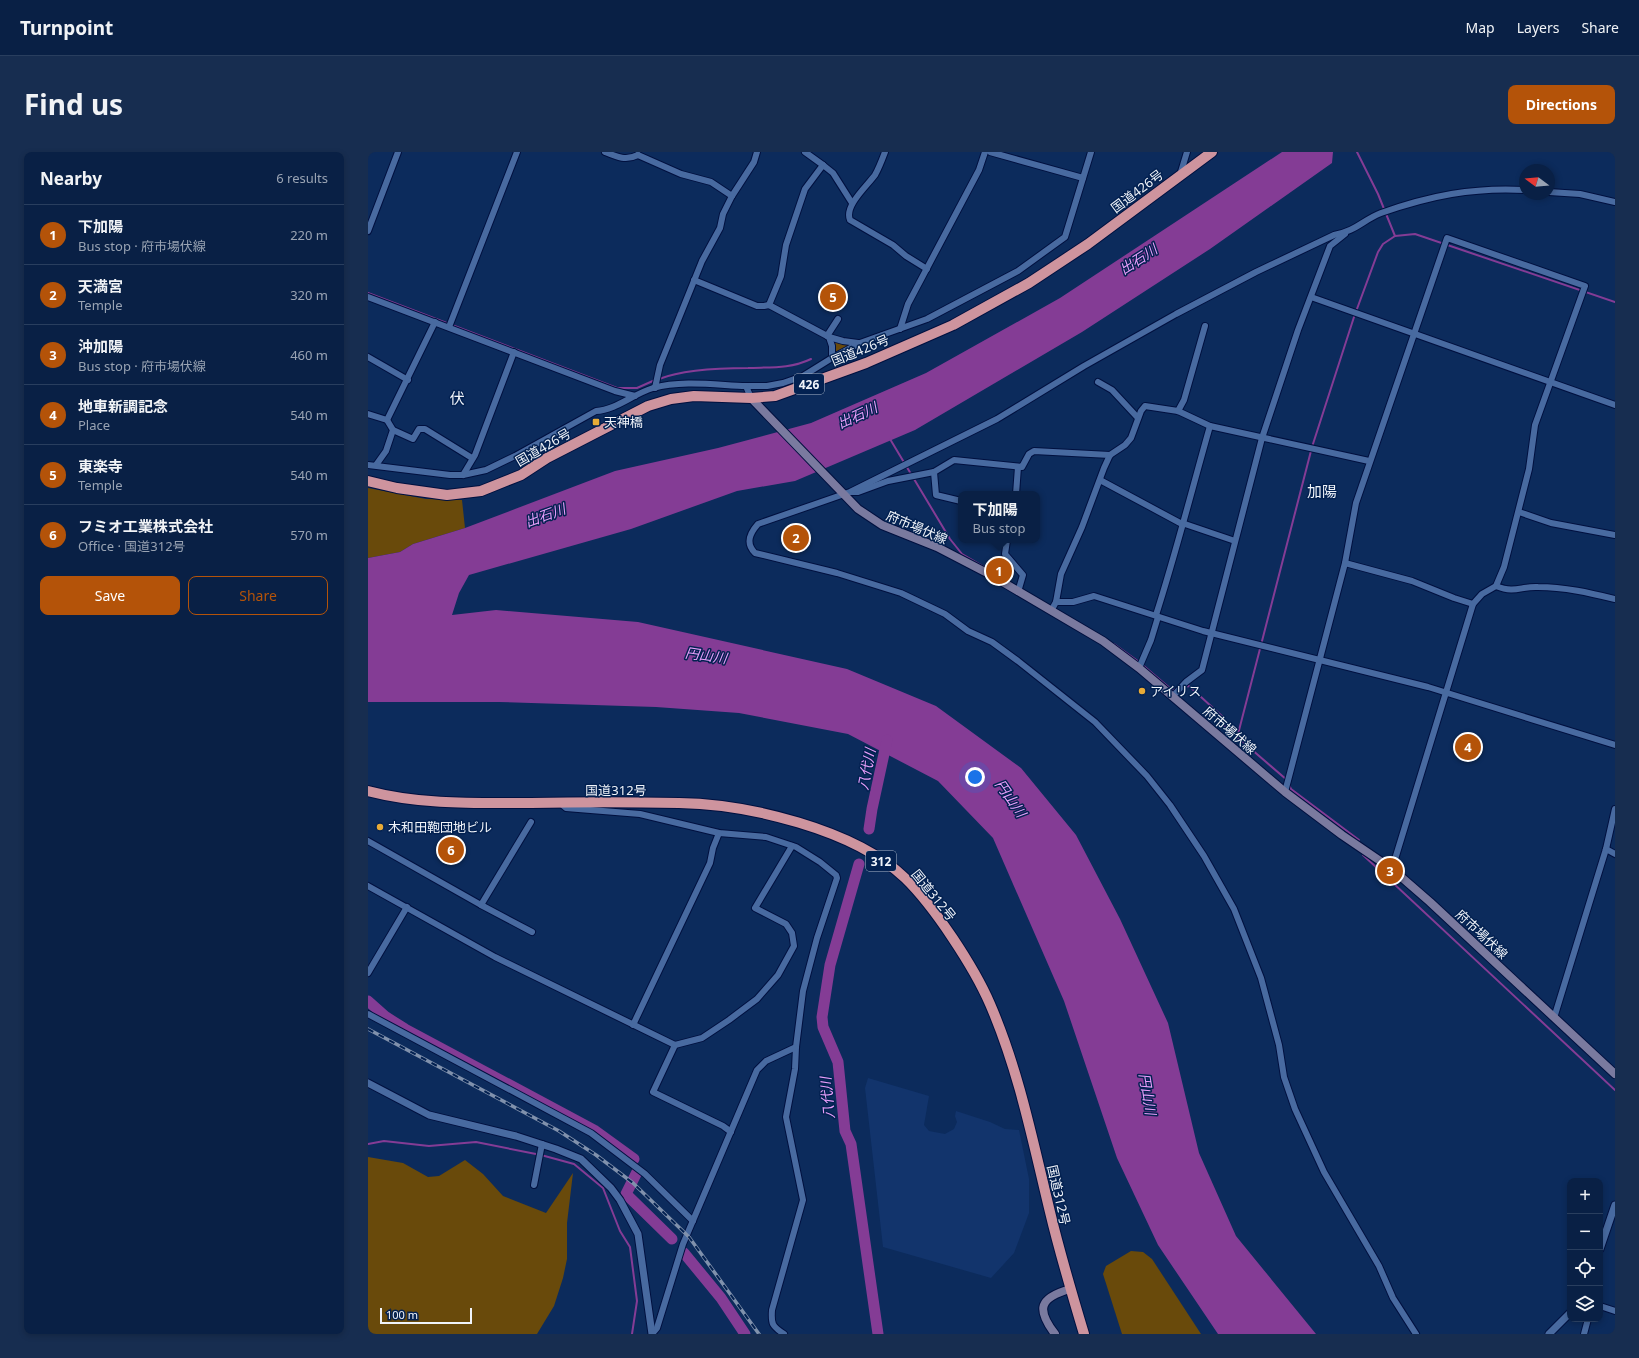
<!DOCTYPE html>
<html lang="en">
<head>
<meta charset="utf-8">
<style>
  :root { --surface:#092045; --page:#172d50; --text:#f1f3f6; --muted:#99a3b3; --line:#293e5e; --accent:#b45309 }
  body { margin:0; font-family:"Noto Sans","Noto Sans JP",sans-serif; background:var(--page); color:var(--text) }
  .controls { position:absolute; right:12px; bottom:12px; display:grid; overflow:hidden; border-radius:8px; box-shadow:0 2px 6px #0003 }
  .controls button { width:36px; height:36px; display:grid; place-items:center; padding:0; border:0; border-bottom:1px solid var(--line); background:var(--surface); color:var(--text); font:20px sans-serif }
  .compass { position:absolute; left:1151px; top:12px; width:36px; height:36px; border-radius:50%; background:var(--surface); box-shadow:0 2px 6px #0003; rotate:286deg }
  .scale { position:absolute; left:12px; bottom:10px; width:92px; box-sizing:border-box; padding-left:4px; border:2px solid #f0f4fa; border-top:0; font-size:11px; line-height:14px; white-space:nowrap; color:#f0f4fa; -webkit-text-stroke:3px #032151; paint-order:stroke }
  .you { position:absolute; left:607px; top:625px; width:14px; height:14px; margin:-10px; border:3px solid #fff; border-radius:50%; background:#1a73e8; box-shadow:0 0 0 6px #1a73e833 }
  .badge { display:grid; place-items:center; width:26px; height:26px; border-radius:50%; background:var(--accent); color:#fff; font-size:13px; font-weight:700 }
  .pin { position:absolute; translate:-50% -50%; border:2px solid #fff; box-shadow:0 1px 4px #0006 }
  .popup { position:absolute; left:590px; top:339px; width:82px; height:52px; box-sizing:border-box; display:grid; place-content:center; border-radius:8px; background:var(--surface); filter:drop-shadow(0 1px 3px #0005); font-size:13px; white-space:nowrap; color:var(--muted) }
  .popup b { font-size:15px; color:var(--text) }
  .popup::after { content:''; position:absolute; left:50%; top:100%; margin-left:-8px; border:8px solid transparent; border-top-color:var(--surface) }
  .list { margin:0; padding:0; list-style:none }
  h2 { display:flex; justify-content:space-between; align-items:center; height:52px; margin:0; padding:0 16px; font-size:17px }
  h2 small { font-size:13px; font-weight:400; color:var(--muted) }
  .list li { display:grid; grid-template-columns:26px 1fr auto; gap:12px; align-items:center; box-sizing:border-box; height:60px; padding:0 16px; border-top:1px solid var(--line) }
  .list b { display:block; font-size:15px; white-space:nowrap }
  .list p { margin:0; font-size:13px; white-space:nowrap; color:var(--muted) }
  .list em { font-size:13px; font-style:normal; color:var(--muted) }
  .actions { display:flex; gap:8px; padding:12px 16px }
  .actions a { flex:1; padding:9px 0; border:1px solid var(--accent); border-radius:8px; text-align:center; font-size:14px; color:var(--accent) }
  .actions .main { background:var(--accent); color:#fff }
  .icon { flex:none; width:22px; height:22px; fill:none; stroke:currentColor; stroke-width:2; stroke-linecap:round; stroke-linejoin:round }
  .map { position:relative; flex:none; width:1247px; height:1182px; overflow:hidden; border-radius:8px }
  header { display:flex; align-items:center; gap:24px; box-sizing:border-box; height:56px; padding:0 20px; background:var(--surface); border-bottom:1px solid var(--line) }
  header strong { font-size:19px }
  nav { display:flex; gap:22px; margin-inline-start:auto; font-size:14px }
  .intro { display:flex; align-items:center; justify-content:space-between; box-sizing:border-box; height:96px; padding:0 24px }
  h1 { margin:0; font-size:28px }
  .button { padding:10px 18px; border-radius:8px; background:var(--accent); color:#fff; font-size:14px; font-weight:700 }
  main { display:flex; gap:24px; padding:0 24px }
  aside { flex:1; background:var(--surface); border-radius:8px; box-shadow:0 2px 6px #0003 }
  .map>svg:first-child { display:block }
</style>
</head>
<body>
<header>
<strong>Turnpoint</strong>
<nav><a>Map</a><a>Layers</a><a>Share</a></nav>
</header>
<div class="intro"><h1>Find us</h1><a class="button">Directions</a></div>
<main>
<aside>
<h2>Nearby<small>6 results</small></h2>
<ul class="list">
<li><span class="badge">1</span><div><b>下加陽</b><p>Bus stop · 府市場伏線</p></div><em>220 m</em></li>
<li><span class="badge">2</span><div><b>天満宮</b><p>Temple</p></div><em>320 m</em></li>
<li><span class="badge">3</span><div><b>沖加陽</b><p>Bus stop · 府市場伏線</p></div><em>460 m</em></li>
<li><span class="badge">4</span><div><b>地車新調記念</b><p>Place</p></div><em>540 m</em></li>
<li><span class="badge">5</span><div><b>東楽寺</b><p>Temple</p></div><em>540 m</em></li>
<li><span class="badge">6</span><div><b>フミオ工業株式会社</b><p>Office · 国道312号</p></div><em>570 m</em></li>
</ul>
<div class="actions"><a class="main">Save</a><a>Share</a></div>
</aside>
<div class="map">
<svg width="1247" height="1182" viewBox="0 0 1247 1182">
  <rect width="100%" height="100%" fill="#0c2b5c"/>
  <path fill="#12346c" d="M 500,926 L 561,944 L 556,973 L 561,979 L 577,982 L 586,977 L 589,970 L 587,964 L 588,959 L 622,970 L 637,977 L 651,978 L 661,1027 L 661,1061 L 646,1101 L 623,1126 L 515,1095 L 497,936 Z"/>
  <g fill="#694a0b">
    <path d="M 465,188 L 484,193 L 467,201 Z"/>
    <path d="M 0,336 L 58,347 L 94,348 L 97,376 L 45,392 L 32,400 L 0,406 Z"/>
    <path d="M 0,1005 L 35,1011 L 60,1025 L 71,1024 L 97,1008 L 115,1022 L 135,1044 L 178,1061 L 205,1021 L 199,1071 L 199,1107 L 195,1126 L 186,1154 L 169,1182 L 0,1182 Z"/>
    <path d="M 763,1099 L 775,1100 L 784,1107 L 833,1182 L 754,1182 L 735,1122 L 738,1114 Z"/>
  </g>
  <path fill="#843c95" d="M 914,0 L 965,0 L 964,11 L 842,97 L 714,180 L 547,278 L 427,329 L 369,339 L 263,377 L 101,423 L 91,441 L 84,463 L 128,458 L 270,470 L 479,517 L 568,554 L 653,616 L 708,683 L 752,767 L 800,871 L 831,1001 L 868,1084 L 948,1182 L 850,1182 L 790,1093 L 749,1006 L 696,849 L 625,686 L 570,629 L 480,582 L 371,561 L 288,555 L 131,550 L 0,550 L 0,406 L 32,400 L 45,392 L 97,376 L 247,319 L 350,296 L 443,271 L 558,221 L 692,146 Z"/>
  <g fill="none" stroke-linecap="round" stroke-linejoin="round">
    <g stroke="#843c95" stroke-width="2">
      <path d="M 989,0 L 1010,42 L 1027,84 L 1047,82 L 1247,150"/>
      <path d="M 0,141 L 249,236 L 269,236 L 287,228"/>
      <path d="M 291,227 C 314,218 355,216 380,216 C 402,215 422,217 443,207"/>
      <path d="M 522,287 L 582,387 L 594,402 L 618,416"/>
      <path d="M 746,492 L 771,510 L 804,538 L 809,537"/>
      <path d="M 816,535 L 821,534 L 856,566 L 854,572 L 919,628"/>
      <path d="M 869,586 L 944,295 L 986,165 L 1010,100 L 1015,92 L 1027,84"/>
      <path d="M 921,633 L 923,637 L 991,688"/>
      <path d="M 995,703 L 1247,938"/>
      <path d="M 0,992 L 16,989 L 61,994 L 108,990 L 173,1003 L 206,1012 L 235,1036 L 252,1079 L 262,1095 L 269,1149 L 264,1182"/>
    </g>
    <g stroke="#843c95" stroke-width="11">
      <path d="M 501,677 L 504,657 L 519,588"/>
      <path d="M 491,712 L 462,813 L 454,865 L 455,875 L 470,910 L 477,979 L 483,992 L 510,1182"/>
      <path d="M 0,849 L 18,865 L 37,877 L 226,978 L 266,1007"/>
      <path d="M 269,1020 L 258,1042 L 304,1087"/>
      <path d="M 316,1101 L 353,1146 L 377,1182"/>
    </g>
    <defs>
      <g id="minor">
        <path d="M 237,0 C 249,5 258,9 270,3"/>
        <path d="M 437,0 L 455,13"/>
        <path d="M 517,0 C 514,8 511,16 507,23 C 499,34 476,54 482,68 L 525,93 L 538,104 L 559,117"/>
        <path d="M 622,0 L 715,26"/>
        <path d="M 270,3 L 313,22 L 343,30 L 364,44"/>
        <path d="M 812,23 L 819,0"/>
        <path d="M 1181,40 L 1212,42 L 1247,50"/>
        <path d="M 0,79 L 30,0"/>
        <path d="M 326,128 L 389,154 L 396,154 L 401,153"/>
        <path d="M 0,145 L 247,239 L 267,244"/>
        <path d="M 943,145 L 1247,253"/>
        <path d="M 401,153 L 413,124 L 418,93 L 437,37 L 455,13 L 465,21 L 484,51"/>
        <path d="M 401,153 L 461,185 L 464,194 L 464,206"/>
        <path d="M 81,175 L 149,0"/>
        <path d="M 532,177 L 540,152 L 611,18 L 617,0"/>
        <path d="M 459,184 L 470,167"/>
        <path d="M 461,185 L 475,189 L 490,191"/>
        <path d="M 0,205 L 40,228"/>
        <path d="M 730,230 L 744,238 L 770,266"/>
        <path d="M 287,236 L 292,213 L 334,109 L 352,76 L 355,62 L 364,44 L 386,10 L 389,0"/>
        <path d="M 383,246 L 378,234 L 399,234 L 415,231 L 435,224 L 464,206 L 492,191 L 559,167 L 650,119 L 697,85 L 723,0"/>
        <path d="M 810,259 L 816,248 L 837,174"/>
        <path d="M 0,262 L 19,268 L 25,278 L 18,299 L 8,313"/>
        <path d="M 19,268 L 67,170"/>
        <path d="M 25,278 L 45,287 L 51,277 L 57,277 L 104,306"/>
        <path d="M 0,313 L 82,323 L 95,323 L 118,318 L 147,304 L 228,259 C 248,258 265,242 285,236 C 314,228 348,233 378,234"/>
        <path d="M 566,320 L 568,343 L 593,349"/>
        <path d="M 95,323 L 107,303 L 146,200"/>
        <path d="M 732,328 L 814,372"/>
        <path d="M 483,340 L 490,340 L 520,329 L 566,320 L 586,308 L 654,315 L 661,302 L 666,299 L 742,303"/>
        <path d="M 648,342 L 650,315"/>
        <path d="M 1151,360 L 1183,371 L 1247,383"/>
        <path d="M 814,371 L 867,389"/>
        <path d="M 639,388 L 637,402 L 655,423 L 650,440"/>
        <path d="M 977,411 L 1044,429 L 1086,446 L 1105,452"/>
        <path d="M 1128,434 C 1148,442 1152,434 1170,435 C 1197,435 1222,441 1247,447"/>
        <path d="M 688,450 L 705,450 L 726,444 L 835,479 L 1060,535 L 1247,593"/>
        <path d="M 683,459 L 688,450 L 693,422 L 714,375 L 736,316 L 742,303 L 757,293 L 763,286 L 773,259 L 777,254 L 810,259 L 842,274 L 1001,309"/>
        <path d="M 788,463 C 808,401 824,337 842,274"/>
        <path d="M 771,516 L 783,488 L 790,465"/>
        <path d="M 805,544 L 818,530 L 834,518 L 894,286 L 930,178 L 962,94 L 977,82"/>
        <path d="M 917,640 L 977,411 L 988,351 L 1079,86 L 1217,134 L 1167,273 L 1161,317 L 1136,415 L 1128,434 L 1114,442 L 1105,452 L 1024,717"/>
        <path d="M 192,651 L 198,656 L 272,662 L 351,681 L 398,685 L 428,695 L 452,710 L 468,723 L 469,726 L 449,786 L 435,839 L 428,895 L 427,917 L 418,965 L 435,1048 L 404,1158 C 403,1172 404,1174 416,1182"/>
        <path d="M 0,689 L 113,753 L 164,780"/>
        <path d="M 1238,697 L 1247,702"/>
        <path d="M 0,734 L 127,805 L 307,893 L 285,940 L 355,974 L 363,980"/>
        <path d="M 113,753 L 163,670"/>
        <path d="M 0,821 L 39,755"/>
        <path d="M 0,862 L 223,981 L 277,1022 L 325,1069"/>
        <path d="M 1186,866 L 1238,697 L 1247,657"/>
        <path d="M 265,873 L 342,711 L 345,696 L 351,681"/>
        <path d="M 307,893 L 334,886 L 361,868 L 389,847 L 410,823 L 426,794 L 424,781 L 418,772 L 387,756 L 424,694"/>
        <path d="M 166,1033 L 174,992"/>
        <path d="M 1232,1154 L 1247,1159"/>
        <path d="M 284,1182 L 289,1176 L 315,1092 L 389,918 L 398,909 L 428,895"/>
        <path d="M 1048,1182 L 1025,1146 L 1011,1114 L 956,1020 L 927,957 L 916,925 L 911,893 L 893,826 L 866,757 L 836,704 L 802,653 L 779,624 L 727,570 L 650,509 L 624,490 L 600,479 L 577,462 L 533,441 L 469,421 L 387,401 C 377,391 382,381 390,372 L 482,340 L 629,267 L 716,214 L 808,162 L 888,120 L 966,83 C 988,79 995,68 1013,61 C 1061,44 1105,35 1157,38"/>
        <path d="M 1216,1182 L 1220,1167"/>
      </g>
      <g id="tertiary">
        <path d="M 0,931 L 61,963 L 148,984 L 188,997 L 213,1007 L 243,1036 L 252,1048 L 270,1082 L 284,1182"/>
        <path d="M 1232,1097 L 1247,1053"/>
        <path d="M 1181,1182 L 1202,1161"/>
      </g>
      <g id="secondary">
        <path d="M 383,246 L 490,357 L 514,373 L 569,395 L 621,422 L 735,489 L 771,516 L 917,640 L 974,683 L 1024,717 L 1062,750 L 1247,922"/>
        <path d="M 687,1182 C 668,1157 671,1146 702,1137"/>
      </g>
      <g id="trunk">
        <path d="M 0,329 L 29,336 L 79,343 L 113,339 L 153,323 L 179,306 L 280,254 L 303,247 L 326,244 L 383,246 L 407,244 L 498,211 L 585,173 L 661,131 L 720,92 L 844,0"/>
        <path d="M 0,639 C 53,653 109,651 163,651 C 212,650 261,650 311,651 C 379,652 486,677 537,726 C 566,754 606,815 622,852 C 651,919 665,990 682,1060 C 692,1102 704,1142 716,1182"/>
      </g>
    </defs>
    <use href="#minor" stroke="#00103f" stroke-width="8"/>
    <use href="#tertiary" stroke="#00103f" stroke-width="9"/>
    <use href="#secondary" stroke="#00103f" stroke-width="10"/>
    <use href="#trunk" stroke="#00103f" stroke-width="12"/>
    <use href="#minor" stroke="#486aa0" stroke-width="6"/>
    <use href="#tertiary" stroke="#486aa0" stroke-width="7"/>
    <use href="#secondary" stroke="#7a7a9f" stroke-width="8"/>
    <use href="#trunk" stroke="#ce949e" stroke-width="10"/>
    <defs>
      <path id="rail" d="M 0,877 L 191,979 L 228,1003 L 265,1031 L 321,1085 L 391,1182"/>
    </defs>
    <use href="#rail" stroke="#8091ac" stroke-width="3.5"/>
    <use href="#rail" stroke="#032151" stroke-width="2" stroke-dasharray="6" stroke-linecap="butt"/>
  </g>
  <g fill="#e8ab37" stroke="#032151" stroke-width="1.5">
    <rect x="224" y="266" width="8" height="8" rx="2"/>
    <circle cx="774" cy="539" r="4"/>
    <circle cx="12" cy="675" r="4"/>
  </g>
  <g text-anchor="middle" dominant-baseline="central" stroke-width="3" stroke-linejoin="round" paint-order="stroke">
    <g fill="#032151" stroke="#a9b5c7" stroke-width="1">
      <rect x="426" y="222" width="30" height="20" rx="3"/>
      <rect x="498" y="699" width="30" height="20" rx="3"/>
    </g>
    <g font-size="12" font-weight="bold" fill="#f0f4fa">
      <text x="441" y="232">426</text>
      <text x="513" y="709">312</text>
    </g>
    <g font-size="13" fill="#f0f4fa" stroke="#032151">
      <text transform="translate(769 39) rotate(-37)">国道426号</text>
      <text transform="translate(492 198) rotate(-22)">国道426号</text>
      <text transform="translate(175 295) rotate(-30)">国道426号</text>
      <text transform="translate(549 375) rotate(23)">府市場伏線</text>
      <text transform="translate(862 578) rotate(41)">府市場伏線</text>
      <text x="248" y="638">国道312号</text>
      <text transform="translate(566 743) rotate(51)">国道312号</text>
      <text transform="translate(1114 782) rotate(43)">府市場伏線</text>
      <text transform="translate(691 1043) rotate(77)">国道312号</text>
    </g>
    <g font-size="13" fill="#f0f4fa" stroke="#032151" text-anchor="start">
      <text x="236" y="270">天神橋</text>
      <text x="782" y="539">アイリス</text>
      <text x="20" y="675">木和田鞄団地ビル</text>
    </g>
    <g font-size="14" font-style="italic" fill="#e99ffb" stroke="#032151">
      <text transform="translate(770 107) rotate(-33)">出石川</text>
      <text transform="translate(489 263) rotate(-25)">出石川</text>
      <text transform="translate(177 363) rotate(-20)">出石川</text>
      <text transform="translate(338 503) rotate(8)">円山川</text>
      <text transform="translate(498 617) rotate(-79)">八代川</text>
      <text transform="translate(643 646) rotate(55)">円山川</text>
      <text transform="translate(780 942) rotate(81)">円山川</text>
      <text transform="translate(459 946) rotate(-95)">八代川</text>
    </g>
    <g font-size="15" fill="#f0f4fa" stroke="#032151">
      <text x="89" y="246">伏</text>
      <text x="954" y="339">加陽</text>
    </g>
  </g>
</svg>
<div class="controls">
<button>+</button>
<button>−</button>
<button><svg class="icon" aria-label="locate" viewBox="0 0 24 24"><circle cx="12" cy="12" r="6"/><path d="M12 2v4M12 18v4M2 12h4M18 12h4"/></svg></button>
<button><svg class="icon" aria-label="layers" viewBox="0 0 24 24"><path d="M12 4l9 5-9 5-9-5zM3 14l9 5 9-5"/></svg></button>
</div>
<svg class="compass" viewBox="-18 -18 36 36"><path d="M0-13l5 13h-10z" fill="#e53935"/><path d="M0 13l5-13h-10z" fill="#99a3b3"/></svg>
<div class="scale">100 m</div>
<div class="you"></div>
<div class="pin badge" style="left:631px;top:419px">1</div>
<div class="popup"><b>下加陽</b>Bus stop</div>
<div class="pin badge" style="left:428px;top:386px">2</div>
<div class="pin badge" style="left:1022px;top:719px">3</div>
<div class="pin badge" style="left:1100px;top:595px">4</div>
<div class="pin badge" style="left:465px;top:145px">5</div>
<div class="pin badge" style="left:83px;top:698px">6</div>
</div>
</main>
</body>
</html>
